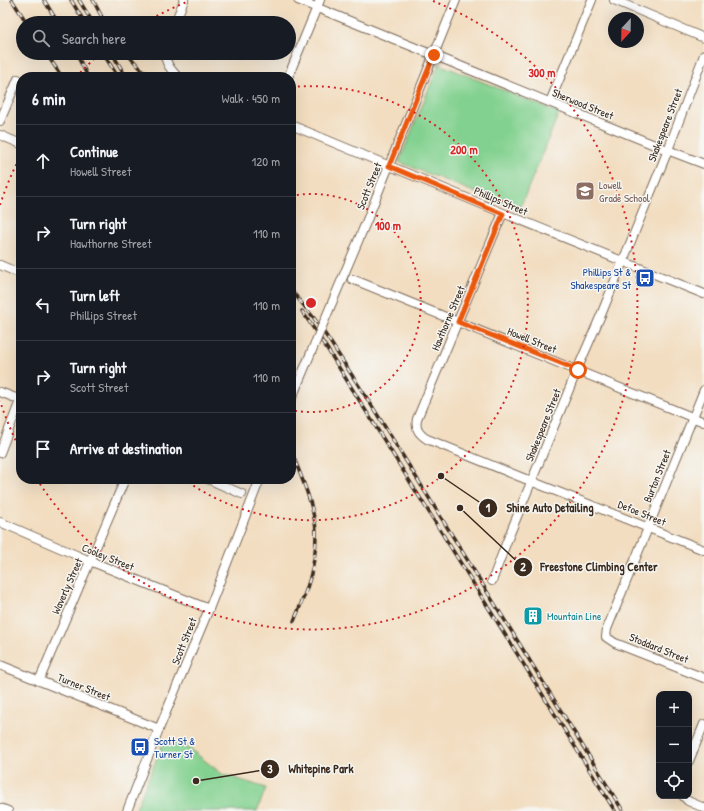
<!DOCTYPE html>
<html lang="en">
<head>
<meta charset="utf-8">
<style>
  :root { --surface:#171b24; --page:#20242c; --text:#f1f3f6; --muted:#9ea1a6; --line:#363941 }
  body { margin:0; font-family:"Patrick Hand",sans-serif; background:var(--page); color:var(--text) }
  .controls { position:absolute; right:12px; bottom:12px; display:grid; overflow:hidden; border-radius:8px; box-shadow:0 4px 16px #0002 }
  .controls button { width:36px; height:36px; display:grid; place-items:center; padding:0; border:0; border-bottom:1px solid var(--line); background:var(--surface); color:var(--text); font:20px sans-serif }
  .compass { position:absolute; left:608px; top:12px; width:36px; height:36px; border-radius:50%; background:var(--surface); box-shadow:0 4px 16px #0002; rotate:202deg }
  .stop { position:absolute; width:12px; height:12px; margin:-9px; border:3px solid #ea580c; border-radius:50%; background:#fff }
  .stop.end { background:#ea580c; border-color:#fff; box-shadow:0 1px 4px #0008 }
  .list { margin:0; padding:0; list-style:none }
  h2 { display:flex; justify-content:space-between; align-items:center; height:52px; margin:0; padding:0 16px; font-size:17px }
  h2 small { font-size:13px; font-weight:400; color:var(--muted) }
  .list li { display:grid; grid-template-columns:26px 1fr auto; gap:12px; align-items:center; box-sizing:border-box; height:72px; padding:0 16px; border-top:1px solid var(--line) }
  .list b { display:block; font-size:15px; white-space:nowrap }
  .list p { margin:0; font-size:13px; white-space:nowrap; color:var(--muted) }
  .list em { font-size:13px; font-style:normal; color:var(--muted) }
  .icon { flex:none; width:22px; height:22px; fill:none; stroke:currentColor; stroke-width:2; stroke-linecap:round; stroke-linejoin:round }
  .map { position:relative; flex:none; width:704px; height:811px; overflow:hidden }
  .search { position:absolute; background:var(--surface); box-shadow:0 4px 16px #0002; left:16px; top:16px; width:280px; height:44px; display:flex; align-items:center; gap:10px; box-sizing:border-box; padding:0 14px; border-radius:22px; color:var(--muted); font-size:15px }
  .panel { position:absolute; background:var(--surface); box-shadow:0 4px 16px #0002; left:16px; top:72px; width:280px; height:412px; border-radius:16px }
  .map>svg:first-child { display:block }
</style>
</head>
<body>
<div class="map">
<svg width="704" height="811" viewBox="0 0 704 811">
  <rect width="100%" height="100%" fill="#f6f6f2"/>
  <filter id="ink" filterUnits="userSpaceOnUse"><feTurbulence type="fractalNoise" baseFrequency=".025" numOctaves="2"/><feDisplacementMap in="SourceGraphic" scale="8" xChannelSelector="R" yChannelSelector="G"/><feConvolveMatrix kernelMatrix="1 2 1 2 8 2 1 2 1" color-interpolation-filters="sRGB"/></filter>
  <filter id="wash" filterUnits="userSpaceOnUse"><feTurbulence type="fractalNoise" baseFrequency=".012" numOctaves="4" result="noise"/><feDisplacementMap in="SourceGraphic" scale="16" xChannelSelector="R" yChannelSelector="G"/><feGaussianBlur stdDeviation="0.9" result="paint"/><feColorMatrix in="noise" values="0 0 0 0 0 0 0 0 0 0 0 0 0 0 0 0 0 1.4 0 .05"/><feComposite in="paint" operator="in"/></filter>
  <g filter="url(#wash)">
    <rect width="100%" height="100%" fill="#f2ddc0"/>
    <g fill="#83d190" stroke="#5f7e57">
      <path d="M 439,64 L 559,113 L 519,210 L 399,162 Z"/>
      <path d="M 167,740 L 190,749 L 222,774 L 266,788 L 257,811 L 135,811 L 162,745 Z"/>
    </g>
  </g>
  <g filter="url(#ink)">
    <g fill="none" stroke-linecap="round" stroke-linejoin="round">
      <defs>
        <g id="minor">
          <path d="M 298,0 L 657,146 L 704,164"/>
          <path d="M 614,0 L 704,38"/>
          <path d="M 175,23 L 184,0"/>
          <path d="M 165,53 C 165,63 171,70 178,77"/>
          <path d="M 288,77 L 320,0"/>
          <path d="M 550,102 L 592,0"/>
          <path d="M 0,121 L 18,79"/>
          <path d="M 291,125 L 503,213 L 704,294"/>
          <path d="M 0,135 L 21,144"/>
          <path d="M 503,213 L 417,419 C 415,429 419,434 427,439 L 518,476 L 704,550"/>
          <path d="M 0,265 L 21,274"/>
          <path d="M 345,272 L 367,220 L 456,0"/>
          <path d="M 352,279 L 704,422"/>
          <path d="M 704,390 L 607,629 L 606,637 L 615,643 L 704,678"/>
          <path d="M 0,392 L 21,400"/>
          <path d="M 0,453 L 21,398"/>
          <path d="M 208,479 L 242,494"/>
          <path d="M 0,522 L 90,561 L 209,609"/>
          <path d="M 492,581 L 507,541 L 577,370 L 601,315 L 668,150 L 704,55"/>
          <path d="M 0,665 L 159,729"/>
          <path d="M 39,681 L 125,479"/>
          <path d="M 689,761 L 704,724"/>
          <path d="M 683,796 L 688,801 L 704,808"/>
          <path d="M 0,808 L 8,811"/>
          <path d="M 127,811 L 159,729 L 209,609 L 260,479"/>
        </g>
      </defs>
      <use href="#minor" stroke="#7b6957" stroke-width="10"/>
      <use href="#minor" stroke="#fff" stroke-width="8"/>
      <defs>
        <g id="rail">
          <path d="M 12,0 L 27,23"/>
          <path d="M 44,0 L 58,23"/>
          <path d="M 71,0 L 85,23"/>
          <path d="M 79,0 L 93,23"/>
          <path d="M 93,0 L 105,23"/>
          <path d="M 46,53 L 62,77"/>
          <path d="M 76,53 L 88,77"/>
          <path d="M 103,53 L 118,77"/>
          <path d="M 112,53 L 126,77"/>
          <path d="M 126,53 L 149,77"/>
          <path d="M 291,290 L 314,318 L 329,340 L 372,406 L 623,811"/>
          <path d="M 302,311 L 328,350 L 615,811"/>
          <path d="M 291,450 C 300,474 311,498 315,523 C 316,527 316,531 316,535 C 316,567 306,593 294,621"/>
        </g>
      </defs>
      <use href="#rail" stroke="#3b2a1e" stroke-width="3.5"/>
      <use href="#rail" stroke="#f6f6f2" stroke-width="2" stroke-dasharray="6" stroke-linecap="butt"/>
      <defs>
        <path id="minor-bridge" d="M 291,400 L 345,272"/>
      </defs>
      <use href="#minor-bridge" stroke="#7b6957" stroke-width="10" stroke-linecap="butt"/>
      <use href="#minor-bridge" stroke="#fff" stroke-width="8"/>
    </g>
  </g>
  <g fill="none" stroke-linecap="round" stroke-linejoin="round" filter="url(#ink)">
    <path stroke="#ea580c" stroke-width="5" d="M 434,55 L 389,166 L 503,214 L 458,322 L 578,370"/>
  </g>
  <g fill="none" stroke="#d62828" stroke-width="2" stroke-dasharray="2 4">
    <path d="M291 196A109 109 0 1 1 291 410"/>
    <path d="M292 87A217 217 0 1 1 185 480"/>
    <path d="M21 451A326 326 0 0 1 0 401M0 205A326 326 0 0 1 21 155M76 77A326 326 0 0 1 101 53M146 22A326 326 0 0 1 189 1M433 1A326 326 0 1 1 38 481"/>
  </g>
  <defs>
    <symbol id="school-square" viewBox="-11 -11 22 22"><rect x="-9" y="-9" width="18" height="18" rx="4" fill="#8d6e63" stroke="#f6f6f2"/><path d="M0-5L7-2L0 1L-7-2ZM-4 1L0 2.5L4 1V4Q0 6-4 4Z" fill="#fff"/></symbol>
    <symbol id="bus-square" viewBox="-11 -11 22 22"><rect x="-9" y="-9" width="18" height="18" rx="4" fill="#1a4fb4" stroke="#f6f6f2"/><path d="M-5-6H5V4H4V6H2V4H-2V6H-4V4H-5ZM-3.5-4V0h7V-4ZM-3.5 1.2v1.5H-2V1.2ZM2 1.2v1.5H3.5V1.2Z" fill="#fff"/></symbol>
    <symbol id="building-square" viewBox="-11 -11 22 22"><rect x="-9" y="-9" width="18" height="18" rx="4" fill="#0f9aa8" stroke="#f6f6f2"/><path d="M-4-6H4V6H1V3H-1V6H-4ZM-2.5-4.3h1.7v1.8h-1.7ZM.8-4.3h1.7v1.8H.8ZM-2.5-1h1.7V.8h-1.7ZM.8-1h1.7V.8H.8Z" fill="#fff"/></symbol>
  </defs>
  <g fill-rule="evenodd">
    <use href="#school-square" x="574" y="180" width="22" height="22"/>
    <use href="#bus-square" x="634" y="267" width="22" height="22"/>
    <use href="#building-square" x="522" y="605" width="22" height="22"/>
    <use href="#bus-square" x="129" y="736" width="22" height="22"/>
  </g>
  <g text-anchor="middle" dominant-baseline="central" stroke-width="3" stroke-linejoin="round" paint-order="stroke">
    <g font-size="11" fill="#3b2a1e" stroke="#f6f6f2">
      <text transform="translate(583 104) rotate(22)">Sherwood Street</text>
      <text transform="translate(665 125) rotate(-69)">Shakespeare Street</text>
      <text transform="translate(369 186) rotate(-68)">Scott Street</text>
      <text transform="translate(501 201) rotate(23)">Phillips Street</text>
      <text transform="translate(448 318) rotate(-67)">Hawthorne Street</text>
      <text transform="translate(532 340) rotate(22)">Howell Street</text>
      <text transform="translate(543 425) rotate(-68)">Shakespeare Street</text>
      <text transform="translate(657 476) rotate(-68)">Burton Street</text>
      <text transform="translate(642 513) rotate(22)">Defoe Street</text>
      <text transform="translate(108 557) rotate(22)">Cooley Street</text>
      <text transform="translate(67 586) rotate(-66)">Waverly Street</text>
      <text transform="translate(184 641) rotate(-68)">Scott Street</text>
      <text transform="translate(659 648) rotate(22)">Stoddard Street</text>
      <text transform="translate(84 687) rotate(22)">Turner Street</text>
    </g>
    <g font-size="11" fill="#785e54" stroke="#f6f6f2" text-anchor="start">
      <text x="599" y="185">Lowell<tspan x="599" dy="13">Grade School</tspan></text>
    </g>
    <g font-size="11" fill="#164399" stroke="#f6f6f2" text-anchor="end">
      <text x="631" y="272">Phillips St &amp;<tspan x="631" dy="13">Shakespeare St</tspan></text>
      <text x="154" y="741" text-anchor="start">Scott St &amp;<tspan x="154" dy="13">Turner St</tspan></text>
    </g>
    <g font-size="11" fill="#0d838f" stroke="#f6f6f2" text-anchor="start">
      <text x="547" y="616">Mountain Line</text>
    </g>
  </g>
  <circle cx="311" cy="303" r="6" fill="#d62828" stroke="#f6f6f2" stroke-width="2"/>
  <g font-size="12" text-anchor="middle" font-weight="bold" fill="#d62828" stroke="#f6f6f2" stroke-width="3" stroke-linejoin="round" paint-order="stroke">
    <text x="542" y="77">300 m</text>
    <text x="464" y="154">200 m</text>
    <text x="388" y="230">100 m</text>
  </g>
  <path fill="none" stroke="#3b2a1e" stroke-width="1.5" d="M441 476L488 508M460 508L523 567M196 781L270 769"/>
  <g fill="#3b2a1e" stroke="#f6f6f2" stroke-width="1.5">
    <circle cx="441" cy="476" r="4"/>
    <circle cx="460" cy="508" r="4"/>
    <circle cx="196" cy="781" r="4"/>
    <circle cx="488" cy="508" r="10"/>
    <circle cx="523" cy="567" r="10"/>
    <circle cx="270" cy="769" r="10"/>
  </g>
  <g font-size="12" text-anchor="middle" font-weight="bold" fill="#fff">
    <text x="488" y="512">1</text>
    <text x="523" y="571">2</text>
    <text x="270" y="773">3</text>
  </g>
  <g font-size="12" text-anchor="middle" font-weight="bold" fill="#3b2a1e" stroke="#f6f6f2" stroke-width="3" stroke-linejoin="round" paint-order="stroke">
    <text x="550" y="512">Shine Auto Detailing</text>
    <text x="599" y="571">Freestone Climbing Center</text>
    <text x="321" y="773">Whitepine Park</text>
  </g>
</svg>
<div class="controls">
<button>+</button>
<button>−</button>
<button><svg class="icon" aria-label="locate" viewBox="0 0 24 24"><circle cx="12" cy="12" r="6"/><path d="M12 2v4M12 18v4M2 12h4M18 12h4"/></svg></button>
</div>
<svg class="compass" viewBox="-18 -18 36 36"><path d="M0-13l5 13h-10z" fill="#e53935"/><path d="M0 13l5-13h-10z" fill="#9ea1a6"/></svg>
<div class="stop" style="left:578px;top:370px"></div>
<div class="stop end" style="left:434px;top:55px"></div>
<div class="search"><svg class="icon" aria-label="search" viewBox="0 0 24 24"><circle cx="10" cy="10" r="6"/><path d="M15 15l6 6"/></svg>Search here</div>
<section class="panel">
<h2>6 min<small>Walk · 450 m</small></h2>
<ul class="list">
<li><svg class="icon" aria-label="ahead" viewBox="0 0 24 24"><path d="M12 20V5M6 11l6-6 6 6"/></svg><div><b>Continue</b><p>Howell Street</p></div><em>120 m</em></li>
<li><svg class="icon" aria-label="right" viewBox="0 0 24 24"><path d="M7 20v-9h11M14 6l5 5-5 5"/></svg><div><b>Turn right</b><p>Hawthorne Street</p></div><em>110 m</em></li>
<li><svg class="icon" aria-label="left" viewBox="0 0 24 24"><path d="M17 20v-9H6M10 6l-5 5 5 5"/></svg><div><b>Turn left</b><p>Phillips Street</p></div><em>110 m</em></li>
<li><svg class="icon" aria-label="right" viewBox="0 0 24 24"><path d="M7 20v-9h11M14 6l5 5-5 5"/></svg><div><b>Turn right</b><p>Scott Street</p></div><em>110 m</em></li>
<li><svg class="icon" aria-label="arrive" viewBox="0 0 24 24"><path d="M6 21V4h12l-3 4 3 4H6"/></svg><div><b>Arrive at destination</b></div></li>
</ul>
</section>
</div>
</body>
</html>
